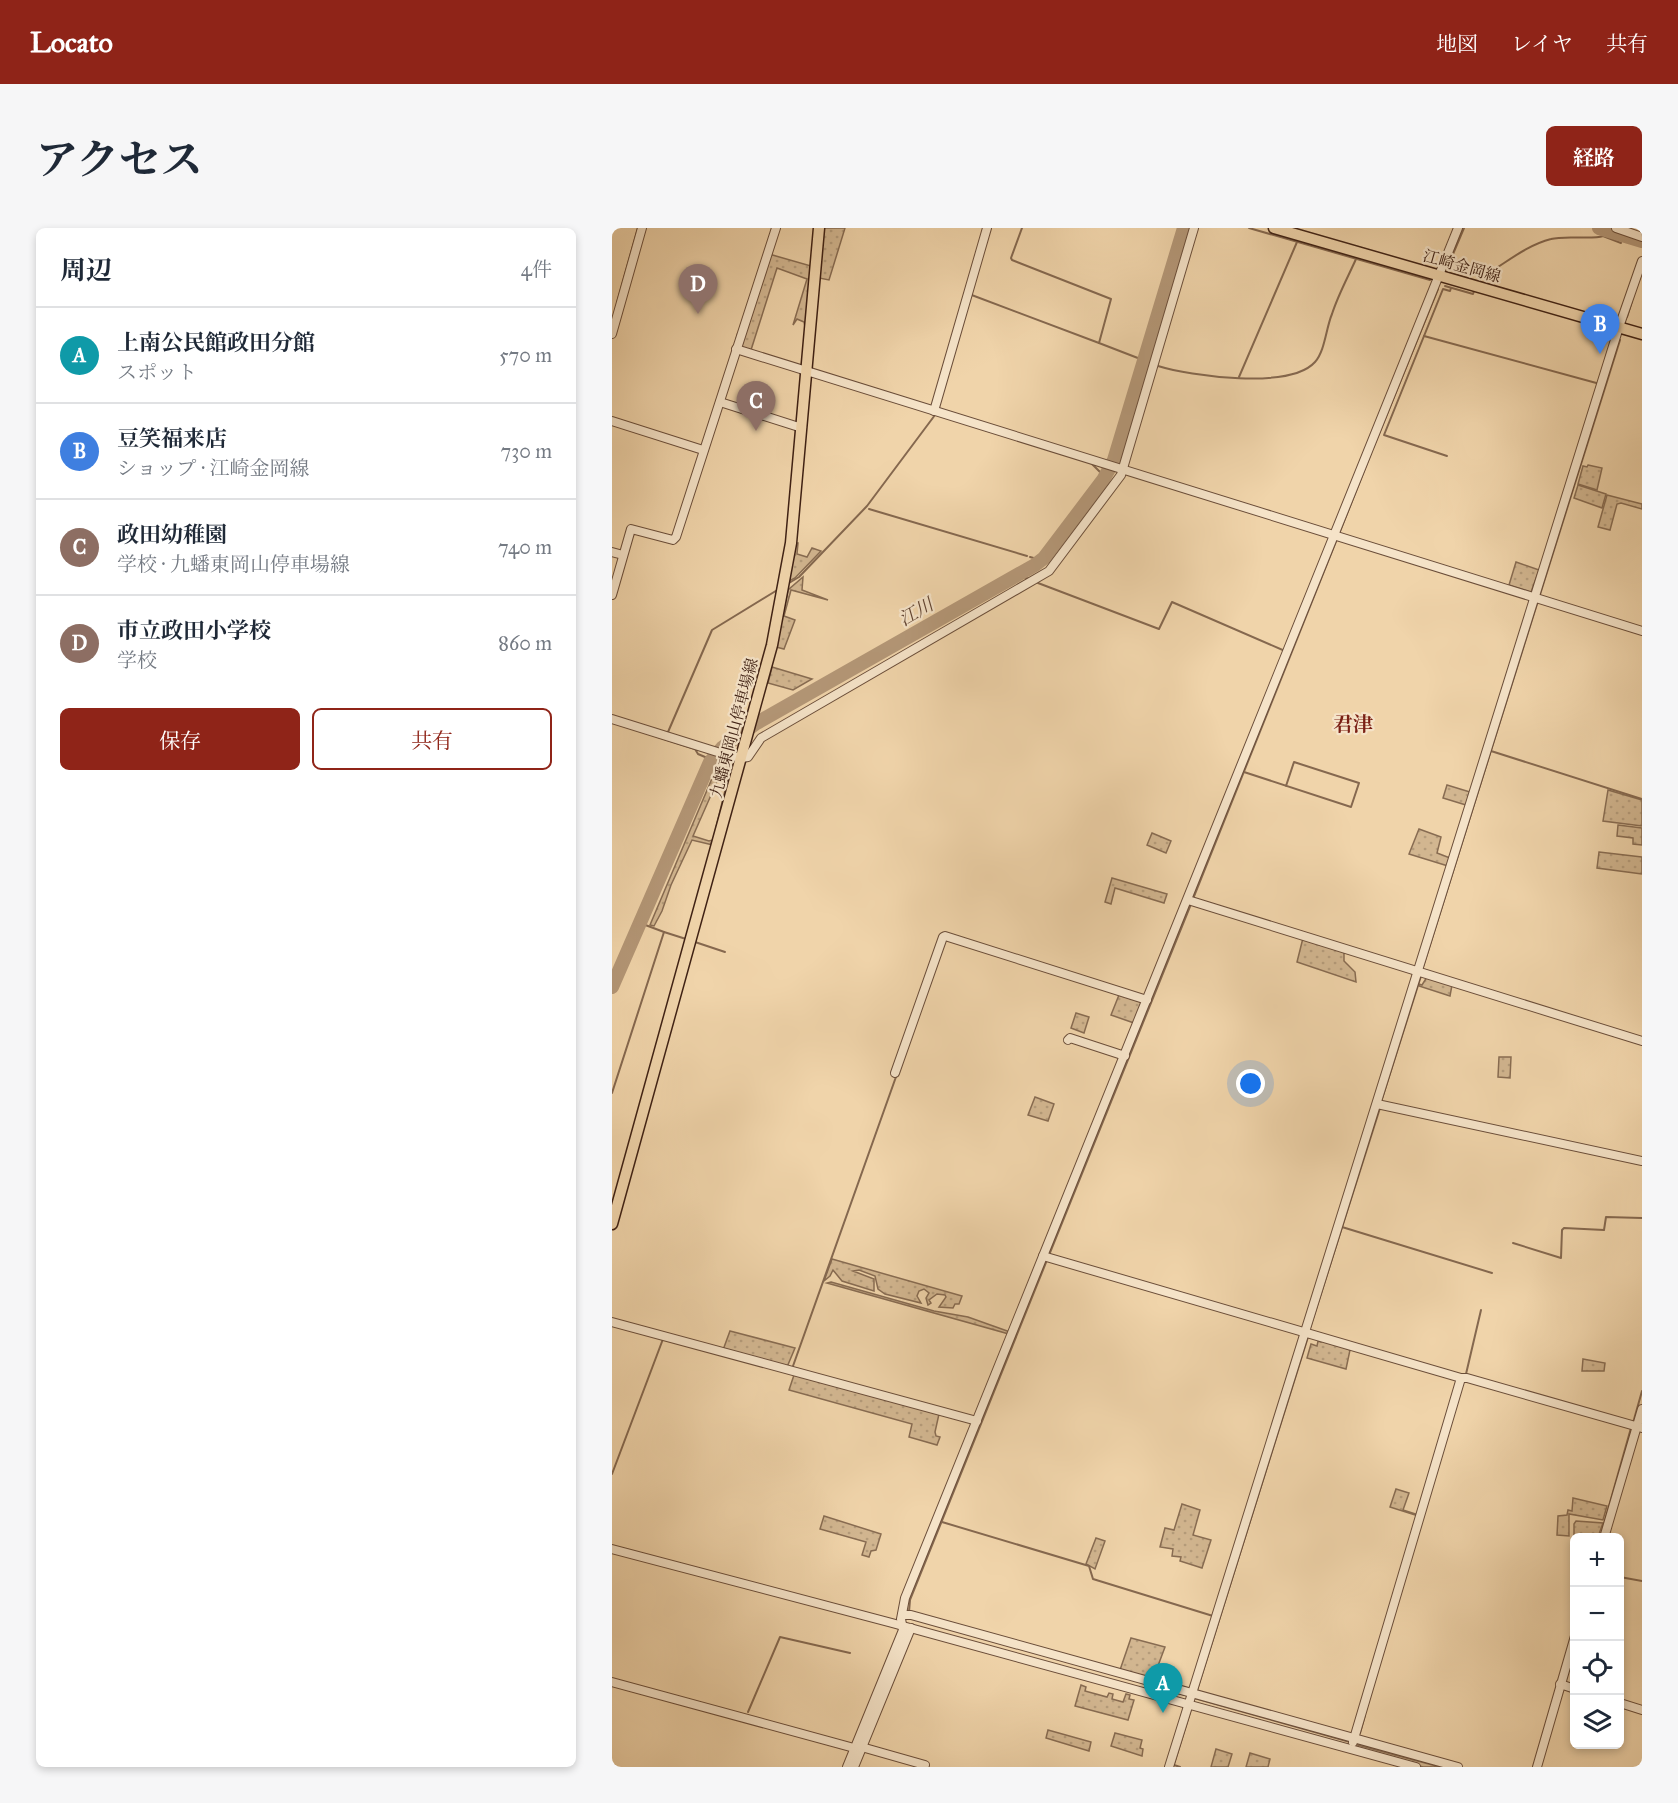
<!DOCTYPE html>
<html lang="ja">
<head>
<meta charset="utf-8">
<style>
  :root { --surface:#fff; --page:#f6f6f7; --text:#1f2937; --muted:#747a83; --line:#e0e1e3; --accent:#8f2418 }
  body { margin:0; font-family:"IM FELL Great Primer","Noto Serif JP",serif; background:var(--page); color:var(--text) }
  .controls { position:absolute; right:18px; bottom:18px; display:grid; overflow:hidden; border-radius:9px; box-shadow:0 3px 9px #0003 }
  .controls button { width:54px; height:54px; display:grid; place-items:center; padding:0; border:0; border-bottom:2px solid var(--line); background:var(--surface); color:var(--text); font:30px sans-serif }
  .you { position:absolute; left:639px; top:856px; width:21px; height:21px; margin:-15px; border:4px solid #fff; border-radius:50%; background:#1a73e8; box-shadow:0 0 0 9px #1a73e833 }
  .badge { display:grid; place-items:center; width:39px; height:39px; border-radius:50%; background:var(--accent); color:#fff; font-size:20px; font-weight:700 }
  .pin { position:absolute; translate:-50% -50px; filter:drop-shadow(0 2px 3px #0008) }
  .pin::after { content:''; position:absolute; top:32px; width:21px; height:18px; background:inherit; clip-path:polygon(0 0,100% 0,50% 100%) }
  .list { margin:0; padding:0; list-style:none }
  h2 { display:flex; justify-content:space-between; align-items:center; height:78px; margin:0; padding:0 24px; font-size:26px }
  h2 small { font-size:20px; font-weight:400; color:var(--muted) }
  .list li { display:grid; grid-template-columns:39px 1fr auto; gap:18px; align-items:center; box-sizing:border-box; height:96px; padding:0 24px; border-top:2px solid var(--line) }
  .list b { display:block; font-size:22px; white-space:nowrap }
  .list p { margin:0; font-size:20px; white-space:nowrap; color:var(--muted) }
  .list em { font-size:20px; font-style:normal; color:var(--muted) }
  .actions { display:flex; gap:12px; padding:18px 24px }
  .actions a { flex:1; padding:14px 0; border:2px solid var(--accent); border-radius:9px; text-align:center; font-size:21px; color:var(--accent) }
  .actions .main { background:var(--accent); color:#fff }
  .icon { flex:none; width:33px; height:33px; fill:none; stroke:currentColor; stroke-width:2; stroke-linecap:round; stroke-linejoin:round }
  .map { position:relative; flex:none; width:1030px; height:1539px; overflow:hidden; border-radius:9px }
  header { display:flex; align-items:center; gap:36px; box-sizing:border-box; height:84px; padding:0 30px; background:var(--accent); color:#fff }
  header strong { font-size:28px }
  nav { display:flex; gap:33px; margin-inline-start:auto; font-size:21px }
  .intro { display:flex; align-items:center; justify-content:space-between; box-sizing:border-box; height:144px; padding:0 36px }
  h1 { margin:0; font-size:42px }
  .button { padding:15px 27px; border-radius:9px; background:var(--accent); color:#fff; font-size:21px; font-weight:700 }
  main { display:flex; gap:36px; padding:0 36px }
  aside { flex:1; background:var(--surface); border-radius:9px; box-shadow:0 3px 9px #0003 }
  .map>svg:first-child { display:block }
</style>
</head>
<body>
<header>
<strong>Locato</strong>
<nav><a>地図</a><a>レイヤ</a><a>共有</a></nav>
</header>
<div class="intro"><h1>アクセス</h1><a class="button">経路</a></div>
<main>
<aside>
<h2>周辺<small>4件</small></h2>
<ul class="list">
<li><span class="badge" style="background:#0f9aa8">A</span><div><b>上南公民館政田分館</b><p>スポット</p></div><em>570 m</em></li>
<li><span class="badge" style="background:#3f7fe0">B</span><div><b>豆笑福来店</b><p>ショップ · 江崎金岡線</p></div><em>730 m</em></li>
<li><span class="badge" style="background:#8d6e63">C</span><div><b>政田幼稚園</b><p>学校 · 九蟠東岡山停車場線</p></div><em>740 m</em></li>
<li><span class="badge" style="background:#8d6e63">D</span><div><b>市立政田小学校</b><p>学校</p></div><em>860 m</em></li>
</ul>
<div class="actions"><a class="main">保存</a><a>共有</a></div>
</aside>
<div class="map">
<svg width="1030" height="1539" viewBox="0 0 1030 1539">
  <defs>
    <pattern id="grass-dots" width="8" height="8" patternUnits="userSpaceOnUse" patternTransform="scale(1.5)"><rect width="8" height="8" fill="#d2b690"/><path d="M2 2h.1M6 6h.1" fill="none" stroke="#b59c7b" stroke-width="1.8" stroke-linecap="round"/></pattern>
  </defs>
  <rect width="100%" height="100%" fill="#f0d4aa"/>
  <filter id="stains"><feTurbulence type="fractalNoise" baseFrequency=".00333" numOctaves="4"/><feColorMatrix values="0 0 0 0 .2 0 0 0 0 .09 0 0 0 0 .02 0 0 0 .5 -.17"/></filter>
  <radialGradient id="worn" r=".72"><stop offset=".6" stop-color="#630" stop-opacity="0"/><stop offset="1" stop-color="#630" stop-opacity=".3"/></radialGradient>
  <g fill="url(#grass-dots)" stroke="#886c52" stroke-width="1.5" fill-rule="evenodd">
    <path d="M 211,0 L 233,0 L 217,52 L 207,50 Z"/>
    <path d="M 157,26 L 199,38 L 194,103 L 192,94 L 185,91 L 181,97 L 195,51 L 165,40 L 139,122 L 128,119 Z"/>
    <path d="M 976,237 L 990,240 L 985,262 L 966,256 L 971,238 L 975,239 Z"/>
    <path d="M 966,257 L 994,266 L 990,280 L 962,270 Z"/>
    <path d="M 995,267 L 1030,276 L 1030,281 L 1009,275 L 1005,276 L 998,302 L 986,299 Z"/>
    <path d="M 183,315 L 186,315 L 185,326 L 195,329 L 200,320 L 209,323 L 183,350 L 177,353 Z"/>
    <path d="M 904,334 L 927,342 L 919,364 L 897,357 Z"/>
    <path d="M 191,349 L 190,362 L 216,372 L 179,362 L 172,388 L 183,392 L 172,421 L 164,419 L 176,362 Z"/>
    <path d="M 160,439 L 200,451 L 181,462 L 156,455 Z"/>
    <path d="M 114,530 L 124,534 L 101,617 L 80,612 L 59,657 L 50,683 L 42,698 L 38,697 L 104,541 ZM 107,549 L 116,551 L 115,554 L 101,612 L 97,613 L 81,608 Z"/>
    <path d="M 835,557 L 858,564 L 854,577 L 831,570 Z"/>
    <path d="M 996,562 L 1030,572 L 1030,598 L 991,593 Z"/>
    <path d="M 1006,597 L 1030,600 L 1030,617 L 1021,616 L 1021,610 L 1005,608 Z"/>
    <path d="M 807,601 L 829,609 L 825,625 L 838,630 L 836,638 L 797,626 Z"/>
    <path d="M 540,605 L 559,613 L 554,625 L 535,617 Z"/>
    <path d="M 987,624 L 1030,629 L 1030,646 L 985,640 Z"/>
    <path d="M 500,650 L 555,666 L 552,675 L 503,660 L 499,676 L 493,674 Z"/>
    <path d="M 691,710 L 732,723 L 732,733 L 743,744 L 744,754 L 685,734 Z"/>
    <path d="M 815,749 L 840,757 L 838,768 L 807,758 L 807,756 L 810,757 Z"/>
    <path d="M 507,767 L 532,775 L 522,795 L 499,787 Z"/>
    <path d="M 464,785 L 477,789 L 472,805 L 459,800 Z"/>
    <path d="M 887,829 L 899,829 L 898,850 L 886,849 Z"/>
    <path d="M 423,869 L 442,876 L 436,893 L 416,887 Z"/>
    <path d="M 220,1031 L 350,1068 L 347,1076 L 343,1076 L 341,1080 L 327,1079 L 334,1069 L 333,1067 L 325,1066 L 317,1072 L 319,1075 L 316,1077 L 314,1070 L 317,1065 L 312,1061 L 307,1063 L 305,1068 L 309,1075 L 273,1066 L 266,1061 L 263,1048 L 247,1042 L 241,1043 L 262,1051 L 262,1063 L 230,1053 L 221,1042 L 218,1048 L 212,1053 Z"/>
    <path d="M 219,1054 L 322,1083 L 356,1089 L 398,1104 L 397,1106 L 215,1055 Z"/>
    <path d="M 118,1103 L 183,1120 L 175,1139 L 111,1122 Z"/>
    <path d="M 710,1111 L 738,1122 L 734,1141 L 695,1130 L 699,1116 L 705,1118 L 706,1113 L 709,1114 Z"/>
    <path d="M 971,1131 L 993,1135 L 992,1143 L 970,1143 Z"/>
    <path d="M 182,1147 L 327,1186 L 323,1204 L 324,1208 L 328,1209 L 325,1217 L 297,1209 L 300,1196 L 177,1162 Z"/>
    <path d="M 784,1261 L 797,1265 L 791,1282 L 807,1287 L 806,1288 L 778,1279 Z"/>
    <path d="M 961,1270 L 995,1278 L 991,1292 L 957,1286 L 957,1308 L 945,1307 L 946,1288 L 955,1287 L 956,1282 L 960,1283 Z"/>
    <path d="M 570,1276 L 588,1282 L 581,1307 L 599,1312 L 590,1340 L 568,1333 L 569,1329 L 560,1328 L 561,1321 L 548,1319 L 553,1300 L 562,1302 Z"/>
    <path d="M 212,1288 L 269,1306 L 264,1322 L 259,1323 L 257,1329 L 250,1327 L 254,1314 L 208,1301 Z"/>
    <path d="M 964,1293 L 991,1295 L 986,1309 L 962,1309 L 962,1296 Z"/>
    <path d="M 484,1310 L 493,1313 L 483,1341 L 474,1336 Z"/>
    <path d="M 519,1410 L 553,1419 L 541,1451 L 508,1442 Z"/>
    <path d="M 469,1457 L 474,1459 L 473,1463 L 495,1469 L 497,1465 L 501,1466 L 500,1471 L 511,1474 L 514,1466 L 518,1467 L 517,1471 L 522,1472 L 516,1492 L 463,1478 Z"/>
    <path d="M 436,1502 L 479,1514 L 477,1523 L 434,1510 Z"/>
    <path d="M 503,1505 L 530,1512 L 528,1520 L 531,1521 L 530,1528 L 499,1518 Z"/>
    <path d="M 742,1516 L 828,1539 L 811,1539 L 743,1520 Z"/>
    <path d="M 604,1521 L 620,1526 L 616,1539 L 599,1539 Z"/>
    <path d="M 638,1525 L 658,1531 L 656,1539 L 634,1539 Z"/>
  </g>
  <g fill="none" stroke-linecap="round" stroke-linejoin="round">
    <g stroke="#85684f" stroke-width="2">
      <path d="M 410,0 L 399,30 L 400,32 L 499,71 L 487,115 L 531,132"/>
      <path d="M 637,0 L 818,52"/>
      <path d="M 836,38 L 852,0"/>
      <path d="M 868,52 L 868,50 C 892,37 912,18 939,11 C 953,7 981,12 991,8 L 1009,15"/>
      <path d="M 833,58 L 861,66 L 862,63"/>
      <path d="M 357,66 L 487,115"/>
      <path d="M 5,75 L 26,0"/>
      <path d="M 1015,89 L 1020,73"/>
      <path d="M 812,108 L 988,156"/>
      <path d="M 121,124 L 126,105"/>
      <path d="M 531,134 L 538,136"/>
      <path d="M 546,138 C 578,148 678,162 703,134 C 713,123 714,100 720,86 C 726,67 736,49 744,31"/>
      <path d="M 627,149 L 685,14"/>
      <path d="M 761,220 L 826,61"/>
      <path d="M 835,228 L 772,207 L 831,61 L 838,63 L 839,60"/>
      <path d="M 478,234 L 493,249"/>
      <path d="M 257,281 L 415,328"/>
      <path d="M 727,306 L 759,225"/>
      <path d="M 418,329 L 429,332"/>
      <path d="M 406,347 L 417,351"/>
      <path d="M 177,355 L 187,349 L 255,278 L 323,187"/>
      <path d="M 426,355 L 547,401 L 560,374 L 673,423"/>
      <path d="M 56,504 L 100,402 L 167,361"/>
      <path d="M 46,509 L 83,521 L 86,526 L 100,532"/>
      <path d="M 879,523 L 1030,571"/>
      <path d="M 632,544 L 739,579 L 747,555 L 682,534 L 674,558"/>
      <path d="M 581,671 L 725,311"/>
      <path d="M 52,704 L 74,711"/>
      <path d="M 83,714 L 113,724"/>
      <path d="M 810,742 L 1008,112"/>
      <path d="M 0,865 L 52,704 L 28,695"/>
      <path d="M 769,874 L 809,748"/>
      <path d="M 730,999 L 880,1045"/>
      <path d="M 901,1015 L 949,1030 L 950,1002 L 952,1000 L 992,1002 L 994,989 L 1030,990"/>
      <path d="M 437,1027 L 579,676"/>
      <path d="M 697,1103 L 768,880"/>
      <path d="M 181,1138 L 285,846"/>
      <path d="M 854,1146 L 869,1082"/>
      <path d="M 1021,1195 L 1030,1163"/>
      <path d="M 0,1246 L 51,1111"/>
      <path d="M 330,1294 L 477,1338 L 481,1351 L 601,1388"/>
      <path d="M 988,1310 L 1019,1200"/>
      <path d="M 1008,1349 L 1030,1353"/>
      <path d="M 297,1384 L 298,1372 L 435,1032"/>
      <path d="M 959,1409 L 963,1397"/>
      <path d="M 550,1461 L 577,1468"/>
      <path d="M 585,1462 L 696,1109"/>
      <path d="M 582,1470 L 738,1514"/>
      <path d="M 136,1484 L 168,1409 L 238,1425"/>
      <path d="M 748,1505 L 753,1487"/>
      <path d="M 744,1515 L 831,1539"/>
      <path d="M 562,1537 L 568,1539"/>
      <path d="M 561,1539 L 579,1481"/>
    </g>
    <g stroke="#b49777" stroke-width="14">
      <path d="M 987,0 L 1030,13"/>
      <path d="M 0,759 L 98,534 L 110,520 L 143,496 L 423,337 L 432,330 L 491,252 L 502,232 L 572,0"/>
    </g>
    <defs>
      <g id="minor">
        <path d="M 1004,0 L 1030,9"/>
        <path d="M 0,106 L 30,0"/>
        <path d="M 124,121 L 1030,403"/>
        <path d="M 108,174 L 190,200"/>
        <path d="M 322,183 L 375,0"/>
        <path d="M 0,193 L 91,222"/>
        <path d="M 0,324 L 11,327"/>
        <path d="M 0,367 L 19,301 L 61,312 L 64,309 L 164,0"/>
        <path d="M 0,491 L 115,527 L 130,530 L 136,529 L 149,510 L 437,343 L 509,247 L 582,0"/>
        <path d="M 576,672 L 1030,813"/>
        <path d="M 456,812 L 458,810 L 513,828"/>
        <path d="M 283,845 L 331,709 L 333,708 L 535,772"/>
        <path d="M 765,876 L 1030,933"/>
        <path d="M 431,1028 L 849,1150 L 855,1150 L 1030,1200"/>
        <path d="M 0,1094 L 365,1193"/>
        <path d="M 992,1310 L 1030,1181"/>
        <path d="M 0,1321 L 280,1395 L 804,1539"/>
        <path d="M 290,1387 L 299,1387 L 846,1539"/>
        <path d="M 0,1454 L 242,1520"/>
        <path d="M 948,1456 L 963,1461"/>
        <path d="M 1008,1475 L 1030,1482"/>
        <path d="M 741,1514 L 849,1150"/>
        <path d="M 246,1518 L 313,1537"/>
        <path d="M 235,1539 L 291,1402 L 289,1391 L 293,1370 L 846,0"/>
        <path d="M 242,1539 L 299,1400"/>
        <path d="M 557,1539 L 1007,99 L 1030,33"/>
        <path d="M 925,1539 L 963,1408"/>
      </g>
      <g id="major">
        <path d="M 662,0 L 1030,106"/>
        <path d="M 0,996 L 160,417 L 179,315 L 207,0"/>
      </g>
    </defs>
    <use href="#minor" stroke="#6b4e3a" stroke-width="10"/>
    <use href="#major" stroke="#3f2114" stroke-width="13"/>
    <use href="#minor" stroke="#f5e3c8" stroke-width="8"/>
    <use href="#major" stroke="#f0d4aa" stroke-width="10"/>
  </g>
  <g text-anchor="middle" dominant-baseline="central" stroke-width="4.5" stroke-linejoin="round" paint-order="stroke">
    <g font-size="16" fill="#3f2114" stroke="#f5e3c8">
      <text transform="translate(850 38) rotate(16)">江崎金岡線</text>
      <text transform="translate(122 500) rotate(-75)">九蟠東岡山停車場線</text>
    </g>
    <g font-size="18" font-style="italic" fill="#624432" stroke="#f5e3c8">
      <text transform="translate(304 384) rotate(-30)">江川</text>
    </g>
    <g font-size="20" font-weight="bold" fill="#7a1f14" stroke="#f5e3c8">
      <text x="741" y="496">君津</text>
    </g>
  </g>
  <rect width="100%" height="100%" filter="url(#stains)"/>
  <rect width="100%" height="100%" fill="url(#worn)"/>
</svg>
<div class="controls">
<button>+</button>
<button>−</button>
<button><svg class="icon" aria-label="locate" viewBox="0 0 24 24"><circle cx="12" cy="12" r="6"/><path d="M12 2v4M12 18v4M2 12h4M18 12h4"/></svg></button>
<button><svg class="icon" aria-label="layers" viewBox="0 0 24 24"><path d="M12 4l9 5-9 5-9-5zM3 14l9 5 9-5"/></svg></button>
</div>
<div class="you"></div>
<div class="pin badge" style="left:551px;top:1485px;background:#0f9aa8">A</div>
<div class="pin badge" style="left:988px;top:126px;background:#3f7fe0">B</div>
<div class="pin badge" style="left:144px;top:203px;background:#8d6e63">C</div>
<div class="pin badge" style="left:86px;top:86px;background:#8d6e63">D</div>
</div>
</main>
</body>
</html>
